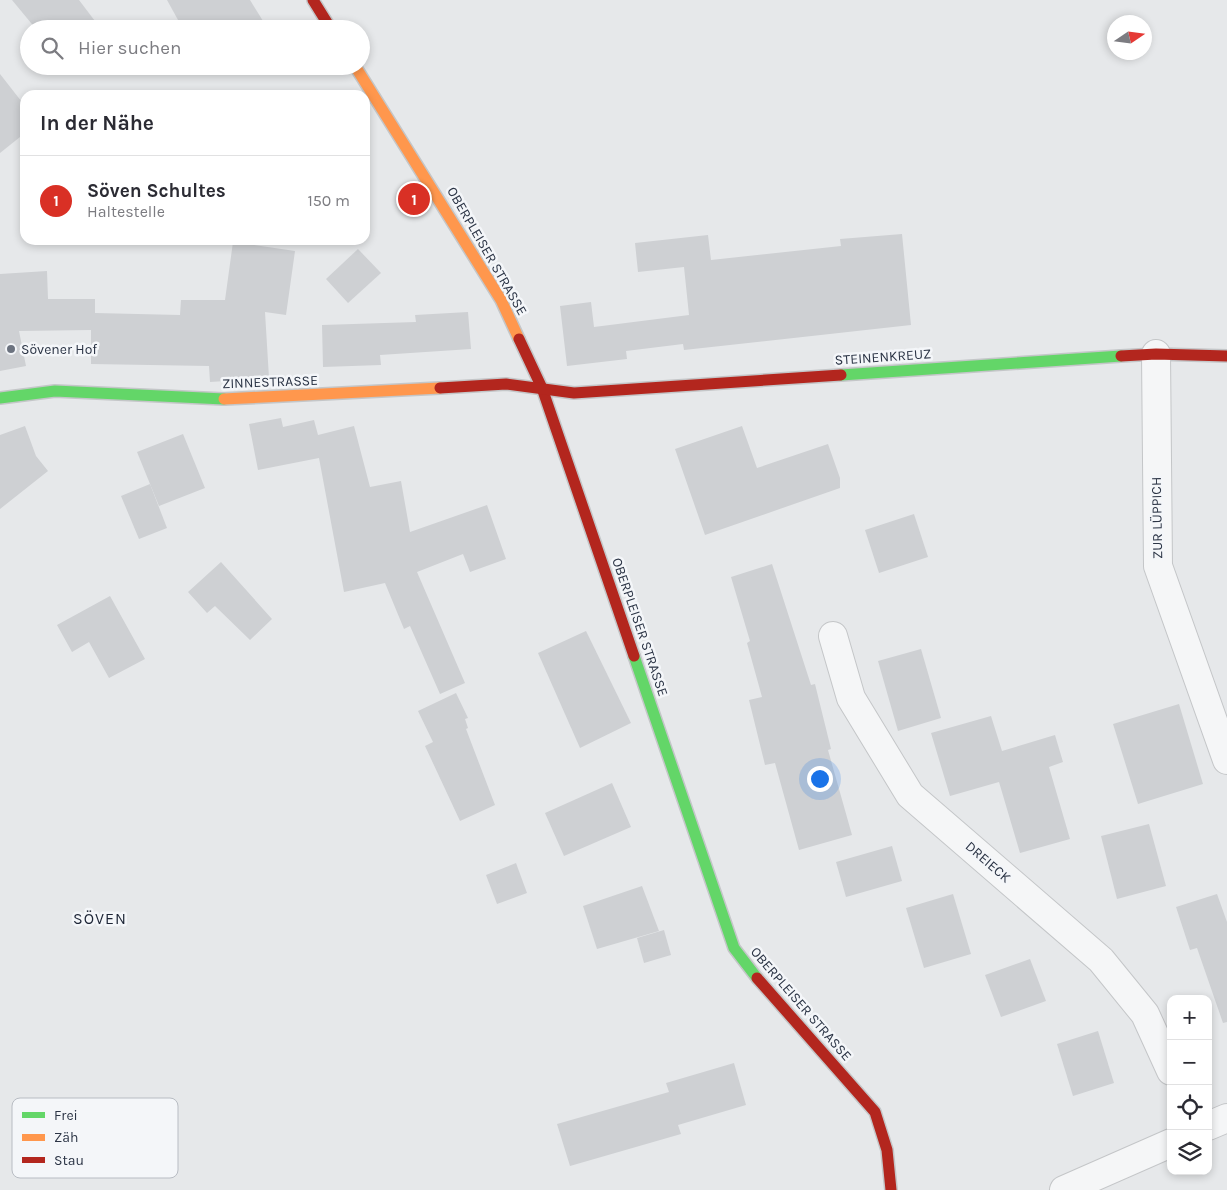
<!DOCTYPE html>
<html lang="de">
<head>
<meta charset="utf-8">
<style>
  :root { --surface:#fff; --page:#f7f7f7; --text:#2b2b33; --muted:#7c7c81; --line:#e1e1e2; --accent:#d93025 }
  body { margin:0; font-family:Karla,sans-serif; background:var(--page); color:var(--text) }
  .controls { position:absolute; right:15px; bottom:15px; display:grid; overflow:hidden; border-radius:10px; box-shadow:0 2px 8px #0003 }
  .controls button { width:45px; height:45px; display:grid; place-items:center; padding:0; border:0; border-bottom:1px solid var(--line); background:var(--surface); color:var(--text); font:25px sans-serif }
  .compass { position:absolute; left:1107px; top:15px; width:45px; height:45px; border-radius:50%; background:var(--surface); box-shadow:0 2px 8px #0003; rotate:77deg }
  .you { position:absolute; left:819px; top:778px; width:18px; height:18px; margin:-12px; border:4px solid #fff; border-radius:50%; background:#1a73e8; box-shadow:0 0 0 8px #1a73e833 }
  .badge { display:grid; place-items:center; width:32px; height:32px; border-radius:50%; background:var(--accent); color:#fff; font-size:16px; font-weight:700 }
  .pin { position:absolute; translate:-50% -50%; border:2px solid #fff; box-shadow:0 1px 5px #0006 }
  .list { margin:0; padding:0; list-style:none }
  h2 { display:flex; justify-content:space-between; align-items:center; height:65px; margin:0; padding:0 20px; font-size:21px }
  h2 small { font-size:16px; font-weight:400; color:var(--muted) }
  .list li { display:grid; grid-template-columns:32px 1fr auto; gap:15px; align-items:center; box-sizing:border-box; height:90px; padding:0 20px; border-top:1px solid var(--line) }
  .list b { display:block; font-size:19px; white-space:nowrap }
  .list p { margin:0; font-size:16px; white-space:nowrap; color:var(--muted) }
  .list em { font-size:16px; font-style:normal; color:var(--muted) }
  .icon { flex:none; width:28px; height:28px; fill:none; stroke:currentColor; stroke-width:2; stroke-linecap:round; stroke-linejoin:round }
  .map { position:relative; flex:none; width:1227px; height:1190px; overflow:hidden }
  .search { position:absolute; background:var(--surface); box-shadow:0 2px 8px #0003; left:20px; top:20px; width:350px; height:55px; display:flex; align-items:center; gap:12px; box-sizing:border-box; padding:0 18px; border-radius:28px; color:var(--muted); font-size:19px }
  .panel { position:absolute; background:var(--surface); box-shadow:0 2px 8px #0003; left:20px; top:90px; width:350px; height:155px; border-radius:15px }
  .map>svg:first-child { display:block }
</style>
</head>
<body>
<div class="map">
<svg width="1227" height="1190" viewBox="0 0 1227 1190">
  <rect width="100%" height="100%" fill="#e6e8ea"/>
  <g fill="#ced0d3">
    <path d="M 12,0 L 79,0 L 101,29 L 36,29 Z"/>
    <path d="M 167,0 L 250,0 L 268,29 L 183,29 Z"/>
    <path d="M 223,66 L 258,66 L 227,73 Z"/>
    <path d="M 0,74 L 25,106 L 25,133 L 0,153 Z"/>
    <path d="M 902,234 L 911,325 L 684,350 L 683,344 L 626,351 L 627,359 L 567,366 L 560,306 L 591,302 L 594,327 L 689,315 L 684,267 L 638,272 L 635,243 L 708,235 L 711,260 L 841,246 L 840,239 Z"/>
    <path d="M 233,242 L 295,251 L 286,315 L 265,312 L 269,378 L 210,382 L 209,366 L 91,364 L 91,330 L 19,331 L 26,366 L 0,371 L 0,274 L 47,271 L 48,299 L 95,299 L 95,313 L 180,315 L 181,300 L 225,300 Z"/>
    <path d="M 358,249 L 381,273 L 348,303 L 326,279 Z"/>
    <path d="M 468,312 L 471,349 L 380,355 L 381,365 L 323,367 L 322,325 L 416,322 L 415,315 Z"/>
    <path d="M 281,418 L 283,427 L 314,420 L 318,435 L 354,426 L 370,487 L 401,481 L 410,532 L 487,505 L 506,559 L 470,572 L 463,554 L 417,572 L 465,683 L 440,694 L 410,626 L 404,629 L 385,583 L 344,592 L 319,458 L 258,470 L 249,424 Z"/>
    <path d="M 25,426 L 36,456 L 48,471 L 0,509 L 0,435 Z"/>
    <path d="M 742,426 L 757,468 L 828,444 L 840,478 L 840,488 L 705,535 L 675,449 Z"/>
    <path d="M 183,434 L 205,488 L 159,506 L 137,452 Z"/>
    <path d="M 150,484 L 167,528 L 139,539 L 121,496 Z"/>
    <path d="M 914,514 L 928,557 L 879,573 L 865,530 Z"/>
    <path d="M 221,562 L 272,619 L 250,640 L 215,606 L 207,613 L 188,592 Z"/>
    <path d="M 772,564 L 811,685 L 815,684 L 831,749 L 828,750 L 852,835 L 799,850 L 775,763 L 765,765 L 749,700 L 762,697 L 747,643 L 750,641 L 731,577 Z"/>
    <path d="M 110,596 L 145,659 L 109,678 L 89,642 L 72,652 L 57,625 Z"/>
    <path d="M 586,631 L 631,723 L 580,748 L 538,653 Z"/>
    <path d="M 921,649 L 941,718 L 898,731 L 878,661 Z"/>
    <path d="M 456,693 L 468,718 L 465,719 L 468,728 L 466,729 L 495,805 L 460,821 L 425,746 L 433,742 L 418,711 Z"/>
    <path d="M 1179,704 L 1203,784 L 1138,804 L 1113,724 Z"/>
    <path d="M 991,716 L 1002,751 L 1055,735 L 1063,762 L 1049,767 L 1070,839 L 1020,853 L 999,782 L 950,796 L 931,733 Z"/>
    <path d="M 612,783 L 631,827 L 564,856 L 545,813 Z"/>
    <path d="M 1149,824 L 1166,886 L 1117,899 L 1101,836 Z"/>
    <path d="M 892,846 L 902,881 L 846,897 L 836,862 Z"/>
    <path d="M 516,863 L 527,893 L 497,904 L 486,875 Z"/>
    <path d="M 642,886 L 659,931 L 597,949 L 583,906 Z"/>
    <path d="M 953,894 L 971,954 L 924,968 L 906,908 Z"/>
    <path d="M 1217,894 L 1227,922 L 1227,1022 L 1223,1023 L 1197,948 L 1190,950 L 1176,907 Z"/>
    <path d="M 664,930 L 671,955 L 644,963 L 637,938 Z"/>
    <path d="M 1030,959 L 1046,1001 L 1001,1017 L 985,975 Z"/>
    <path d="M 1098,1031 L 1114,1083 L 1073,1096 L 1057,1044 Z"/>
    <path d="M 734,1063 L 746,1105 L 678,1125 L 681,1134 L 570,1166 L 557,1124 L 669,1092 L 666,1083 Z"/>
  </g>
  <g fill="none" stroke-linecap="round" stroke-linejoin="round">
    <defs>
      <g id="street">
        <path d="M 1156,354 L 1158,566 L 1227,760"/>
        <path d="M 833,636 L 851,698 L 910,795 L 1101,960 L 1145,1014 L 1171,1071"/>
        <path d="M 1208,1126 L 1227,1118"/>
        <path d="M 1064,1190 L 1171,1143"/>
      </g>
      <g id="fast">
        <path d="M 841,375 L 1121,356"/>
        <path d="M 0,398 L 55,391 L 224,399"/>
        <path d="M 634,656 L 734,948 L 757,978"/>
      </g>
      <g id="slow">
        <path d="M 355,66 L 501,300 L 519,339"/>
        <path d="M 224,399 L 440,388"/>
      </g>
      <g id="jam">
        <path d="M 313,0 L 331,29"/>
        <path d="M 519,339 L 542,388 L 634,656"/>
        <path d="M 1121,356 L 1156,354 L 1227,356"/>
        <path d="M 440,388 L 506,384 L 574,393 L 841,375"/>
        <path d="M 757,978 L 875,1112 L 887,1150 L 891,1190"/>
      </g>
    </defs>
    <use href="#street" stroke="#c4c6c8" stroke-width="30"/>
    <use href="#fast" stroke="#c4c6c8" stroke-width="14"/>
    <use href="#slow" stroke="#c4c6c8" stroke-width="14"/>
    <use href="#jam" stroke="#c4c6c8" stroke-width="14"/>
    <use href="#street" stroke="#f5f6f7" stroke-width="28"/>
    <use href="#fast" stroke="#63d668" stroke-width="11"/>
    <use href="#slow" stroke="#ff974d" stroke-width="11"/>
    <use href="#jam" stroke="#b3261e" stroke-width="11"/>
  </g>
  <circle fill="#6c737f" stroke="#f4f6f9" stroke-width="2" cx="11" cy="349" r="5"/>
  <g text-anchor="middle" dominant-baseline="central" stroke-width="5" stroke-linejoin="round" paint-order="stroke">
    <g font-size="14" fill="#2b3445" stroke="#f4f6f9">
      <text transform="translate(487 251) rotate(60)">OBERPLEISER STRASSE</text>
      <text transform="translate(883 357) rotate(-4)">STEINENKREUZ</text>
      <text transform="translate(270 382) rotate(-2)">ZINNESTRASSE</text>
      <text transform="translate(1157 518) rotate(-91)">ZUR LÜPPICH</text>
      <text transform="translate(640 627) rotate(71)">OBERPLEISER STRASSE</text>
      <text transform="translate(988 862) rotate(41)">DREIECK</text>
      <text transform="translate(801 1004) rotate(49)">OBERPLEISER STRASSE</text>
    </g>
    <g font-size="14" fill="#2b3445" stroke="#f4f6f9" text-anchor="start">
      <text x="21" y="349">Sövener Hof</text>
    </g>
    <g font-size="16" letter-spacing="1" fill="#1d2536" stroke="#f4f6f9">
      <text x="100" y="918">SÖVEN</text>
    </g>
  </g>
  <rect x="12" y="1098" width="166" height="80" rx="8" fill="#f4f6f9" stroke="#b8bcc3" stroke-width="1"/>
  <rect x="22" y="1112" width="23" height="6" fill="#63d668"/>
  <rect x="22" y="1134" width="23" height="7" fill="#ff974d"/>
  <rect x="22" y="1157" width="23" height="6" fill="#b3261e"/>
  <g font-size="14" fill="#2b3445">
    <text x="54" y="1120">Frei</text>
    <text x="54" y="1142">Zäh</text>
    <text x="54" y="1165">Stau</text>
  </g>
</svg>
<div class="controls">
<button>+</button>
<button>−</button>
<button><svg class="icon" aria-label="locate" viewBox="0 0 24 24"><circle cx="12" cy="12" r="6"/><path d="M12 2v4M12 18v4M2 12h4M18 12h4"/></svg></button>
<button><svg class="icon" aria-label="layers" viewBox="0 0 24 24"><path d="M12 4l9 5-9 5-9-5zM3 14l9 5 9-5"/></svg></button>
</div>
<svg class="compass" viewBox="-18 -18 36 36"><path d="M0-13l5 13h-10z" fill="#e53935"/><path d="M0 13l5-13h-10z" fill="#7c7c81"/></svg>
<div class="you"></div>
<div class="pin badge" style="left:414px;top:199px">1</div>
<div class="search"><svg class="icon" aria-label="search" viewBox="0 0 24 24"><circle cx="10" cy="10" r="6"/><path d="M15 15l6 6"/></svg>Hier suchen</div>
<section class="panel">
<h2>In der Nähe<small></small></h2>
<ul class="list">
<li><span class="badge">1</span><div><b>Söven Schultes</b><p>Haltestelle</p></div><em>150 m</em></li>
</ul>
</section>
</div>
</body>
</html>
